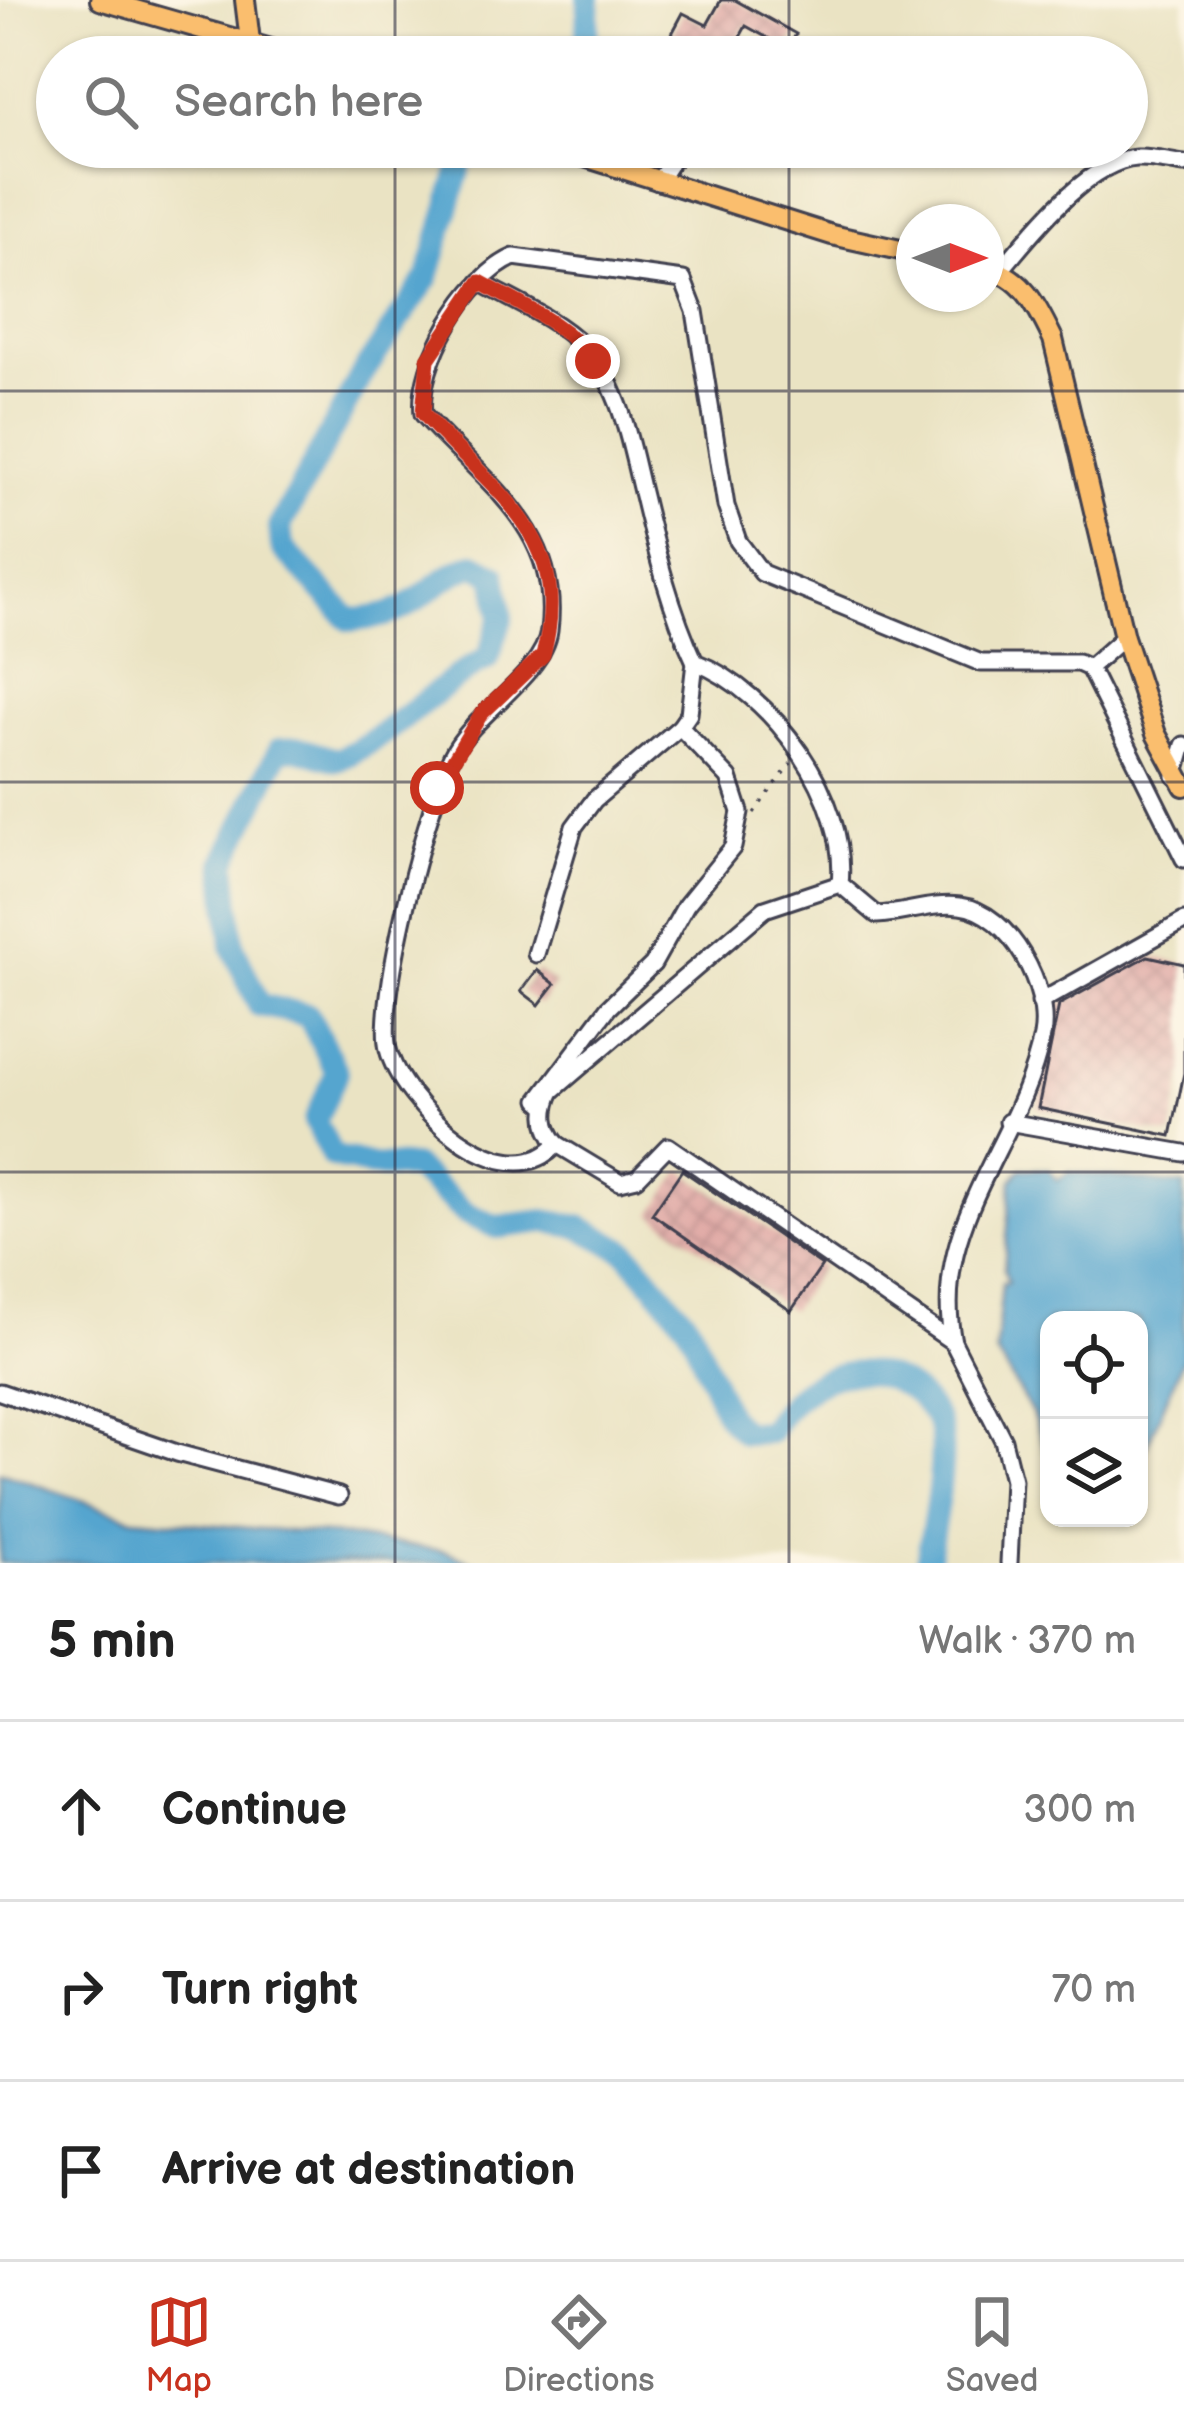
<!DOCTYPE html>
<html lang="en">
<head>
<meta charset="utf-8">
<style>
  :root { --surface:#fff; --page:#f6f6f6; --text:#222; --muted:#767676; --line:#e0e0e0; --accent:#c8321e }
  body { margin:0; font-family:"Balsamiq Sans",sans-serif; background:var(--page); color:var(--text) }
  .controls { position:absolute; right:36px; bottom:36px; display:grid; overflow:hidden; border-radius:24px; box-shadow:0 3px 9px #0004 }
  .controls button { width:108px; height:108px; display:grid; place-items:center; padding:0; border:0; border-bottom:3px solid var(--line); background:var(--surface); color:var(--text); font:60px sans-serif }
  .compass { position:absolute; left:896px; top:204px; width:108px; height:108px; border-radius:50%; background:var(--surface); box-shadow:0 3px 9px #0004; rotate:90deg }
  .stop { position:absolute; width:36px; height:36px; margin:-27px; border:9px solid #c8321e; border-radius:50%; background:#fff }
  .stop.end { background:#c8321e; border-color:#fff; box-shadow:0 3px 12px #0008 }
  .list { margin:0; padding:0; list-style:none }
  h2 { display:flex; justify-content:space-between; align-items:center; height:156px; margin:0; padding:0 48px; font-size:51px }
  h2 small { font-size:39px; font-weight:400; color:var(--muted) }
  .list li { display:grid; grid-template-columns:78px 1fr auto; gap:36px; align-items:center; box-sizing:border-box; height:180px; padding:0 48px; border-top:3px solid var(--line) }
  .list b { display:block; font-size:45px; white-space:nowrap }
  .list em { font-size:39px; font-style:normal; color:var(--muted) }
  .icon { flex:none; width:66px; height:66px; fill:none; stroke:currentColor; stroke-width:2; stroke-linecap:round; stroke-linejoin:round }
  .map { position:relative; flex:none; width:1184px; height:1563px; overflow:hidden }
  .search { position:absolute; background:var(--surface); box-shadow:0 3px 9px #0004; left:36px; right:36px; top:36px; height:132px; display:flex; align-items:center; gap:30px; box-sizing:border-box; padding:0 42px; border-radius:66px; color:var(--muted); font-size:45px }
  .sheet { height:696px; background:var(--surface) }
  nav { display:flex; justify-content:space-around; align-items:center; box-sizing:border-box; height:168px; border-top:3px solid var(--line); background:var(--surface); font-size:33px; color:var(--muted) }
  nav a { display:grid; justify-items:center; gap:6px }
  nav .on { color:var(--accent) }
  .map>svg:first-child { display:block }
</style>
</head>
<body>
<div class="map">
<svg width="1184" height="1563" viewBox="0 0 1184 1563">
  <defs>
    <pattern id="building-cross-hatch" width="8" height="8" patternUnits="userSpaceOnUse" patternTransform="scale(3)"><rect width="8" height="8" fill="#e0a9a5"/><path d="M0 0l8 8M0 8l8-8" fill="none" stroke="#c0918f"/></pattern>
  </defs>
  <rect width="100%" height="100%" fill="#fcf5e5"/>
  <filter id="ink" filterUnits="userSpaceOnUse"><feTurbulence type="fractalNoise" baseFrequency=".00833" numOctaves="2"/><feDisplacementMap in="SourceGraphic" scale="24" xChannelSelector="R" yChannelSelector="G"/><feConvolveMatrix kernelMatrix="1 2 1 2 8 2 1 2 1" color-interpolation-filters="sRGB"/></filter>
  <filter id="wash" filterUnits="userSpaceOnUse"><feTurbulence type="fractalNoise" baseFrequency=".004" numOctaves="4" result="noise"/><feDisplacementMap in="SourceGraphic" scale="48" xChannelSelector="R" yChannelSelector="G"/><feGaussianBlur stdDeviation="2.7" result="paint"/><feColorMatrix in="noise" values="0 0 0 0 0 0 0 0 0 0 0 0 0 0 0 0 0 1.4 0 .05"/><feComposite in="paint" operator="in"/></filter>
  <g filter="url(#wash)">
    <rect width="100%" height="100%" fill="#eae3c3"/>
    <g fill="#55a5cf" stroke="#3c6485" stroke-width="3">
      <path d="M 1049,1169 L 1057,1180 L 1069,1172 L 1184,1185 L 1184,1357 L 1139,1465 L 1139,1320 L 1049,1320 L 1049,1460 L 1032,1413 L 996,1353 L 1002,1283 L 1008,1283 L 1004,1269 L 1012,1180 L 1021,1169 Z"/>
      <path d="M 0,1472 L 133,1518 L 345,1536 L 445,1551 L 475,1563 L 0,1563 Z"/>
    </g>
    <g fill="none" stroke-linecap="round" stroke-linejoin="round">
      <g stroke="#55a5cf" stroke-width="24">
        <path d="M 569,57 L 587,37 L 589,0"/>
        <path d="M 466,147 L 428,277 L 361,376 L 280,526 L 282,547 L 350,620 C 423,617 417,586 474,564 L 495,575 L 502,617 L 488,658 C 434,686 392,736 337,760 L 296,748 L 279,750 L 225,862 L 233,947 L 259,1005 L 308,1015 L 337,1072 L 315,1121 L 332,1156 L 372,1166 L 413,1167 L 465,1213 L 497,1227 L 545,1221 L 580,1227 L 626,1251 L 689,1325 L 727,1416 L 744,1433 L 769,1432 C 800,1379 854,1354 908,1388 C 919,1395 933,1411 938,1424 C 949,1456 932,1528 927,1563"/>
      </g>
    </g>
    <g id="blocks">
      <g fill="url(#building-cross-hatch)">
        <path d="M 721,0 L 735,0 L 796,34 L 788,49 L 746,26 L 729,57 L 692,57 L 667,43 L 683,13 L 707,25 Z"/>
        <path d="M 1148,956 L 1184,964 L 1184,1073 L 1171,1136 L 1038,1108 L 1059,1005 Z"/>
        <path d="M 537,970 L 555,984 L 539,1005 L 521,991 Z"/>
        <path d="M 682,1170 L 822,1266 L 791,1311 L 652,1214 Z"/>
      </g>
    </g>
  </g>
  <g filter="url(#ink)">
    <use href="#blocks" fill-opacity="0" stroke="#403f4f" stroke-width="3"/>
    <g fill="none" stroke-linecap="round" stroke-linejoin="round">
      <defs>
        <g id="minor">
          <path d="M 658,182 L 681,147"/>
          <path d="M 1000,271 C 1030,236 1087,161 1137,158 C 1152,157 1169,162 1184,164"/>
          <path d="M 480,282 C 513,301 555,318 582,345 C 622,385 630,445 643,496 C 656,551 671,611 695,662 C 773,692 849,800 840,884 L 877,915 C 904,914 934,902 960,906 C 1010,912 1051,989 1042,1036 C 1021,1143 929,1224 953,1342"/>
          <path d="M 1089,668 L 1184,859"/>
          <path d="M 1175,776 L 1184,745"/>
          <path d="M 536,954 L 574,827 L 594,800 L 680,727 L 689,714 L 695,662"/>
          <path d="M 1040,1002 L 1184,921"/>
          <path d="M 545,1105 L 539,1100 L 608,1008 L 653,964 L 686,905 L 733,847 L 740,812 L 729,778 L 680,727"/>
          <path d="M 1008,1122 L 1184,1153"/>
          <path d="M 557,1144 C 543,1127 543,1110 552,1091 L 765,909 L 840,884"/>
          <path d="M 0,1392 L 177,1453 L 339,1496"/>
          <path d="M 1009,1563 L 1013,1480 L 1003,1440 L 953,1342 L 668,1146 L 637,1178 L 620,1182 L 557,1144 C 505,1203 401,1103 388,1049 C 376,1002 430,792 455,750 C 479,711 544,672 549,631 C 562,528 482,481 423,414 C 417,364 468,276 514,257 L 683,280 L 695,311 L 726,506 L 738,541 L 762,573 L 981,663 L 1078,663 L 1089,668 L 1124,637"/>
        </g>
        <g id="major">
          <path d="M 100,0 L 299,57"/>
          <path d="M 245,0 L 250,41"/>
          <path d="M 553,147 L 832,235 L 914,253"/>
          <path d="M 986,268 C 1023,275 1038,308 1053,339 L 1124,637 L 1156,734 L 1184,786"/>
        </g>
      </defs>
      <use href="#minor" stroke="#403f4f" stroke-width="21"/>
      <use href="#major" stroke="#403f4f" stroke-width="24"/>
      <path stroke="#403f4f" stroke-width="3" stroke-dasharray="3 9" stroke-linecap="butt" d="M 754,813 L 791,763"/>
      <use href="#minor" stroke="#fff" stroke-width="15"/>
      <use href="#major" stroke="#fabe6e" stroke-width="18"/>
    </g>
  </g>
  <g fill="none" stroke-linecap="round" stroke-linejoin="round" filter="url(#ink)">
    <path stroke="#c8321e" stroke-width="15" d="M 437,788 L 481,714 L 543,655 C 576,534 491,491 423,413 L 428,359 L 480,282 C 519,304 567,324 593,361"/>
  </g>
  <path fill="none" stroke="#22223b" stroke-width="3" stroke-opacity="0.55" d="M 395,0 L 395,57M 789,0 L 789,57M 395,147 L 395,1563M 789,147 L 789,1563M 0,391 L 1184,391M 0,782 L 1184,782M 0,1172 L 1184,1172"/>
</svg>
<div class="controls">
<button><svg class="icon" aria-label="locate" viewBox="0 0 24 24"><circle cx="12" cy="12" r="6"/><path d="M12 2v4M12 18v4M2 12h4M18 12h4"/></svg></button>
<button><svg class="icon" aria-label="layers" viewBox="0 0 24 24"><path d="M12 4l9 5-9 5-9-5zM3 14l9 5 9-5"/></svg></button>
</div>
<svg class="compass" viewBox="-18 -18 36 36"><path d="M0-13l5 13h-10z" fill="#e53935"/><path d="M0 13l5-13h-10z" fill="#767676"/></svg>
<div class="stop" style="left:437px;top:788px"></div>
<div class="stop end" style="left:593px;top:361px"></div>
<div class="search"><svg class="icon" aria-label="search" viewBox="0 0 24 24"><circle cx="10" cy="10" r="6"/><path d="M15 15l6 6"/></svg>Search here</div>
</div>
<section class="sheet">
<h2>5 min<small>Walk · 370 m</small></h2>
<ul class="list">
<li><svg class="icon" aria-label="ahead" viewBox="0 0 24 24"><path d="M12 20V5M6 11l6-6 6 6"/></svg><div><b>Continue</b></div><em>300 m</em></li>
<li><svg class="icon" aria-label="right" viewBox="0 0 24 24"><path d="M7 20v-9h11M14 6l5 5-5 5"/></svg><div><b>Turn right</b></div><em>70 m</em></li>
<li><svg class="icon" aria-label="arrive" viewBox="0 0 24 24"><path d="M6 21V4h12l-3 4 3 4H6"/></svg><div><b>Arrive at destination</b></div></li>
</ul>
</section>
<nav>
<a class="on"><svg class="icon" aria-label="map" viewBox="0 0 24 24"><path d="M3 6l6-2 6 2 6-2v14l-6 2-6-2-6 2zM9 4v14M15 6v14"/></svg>Map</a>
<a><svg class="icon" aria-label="directions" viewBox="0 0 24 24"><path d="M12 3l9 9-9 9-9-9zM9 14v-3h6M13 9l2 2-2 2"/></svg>Directions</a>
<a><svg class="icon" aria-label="saved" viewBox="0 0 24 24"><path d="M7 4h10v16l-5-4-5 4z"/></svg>Saved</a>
</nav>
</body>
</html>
